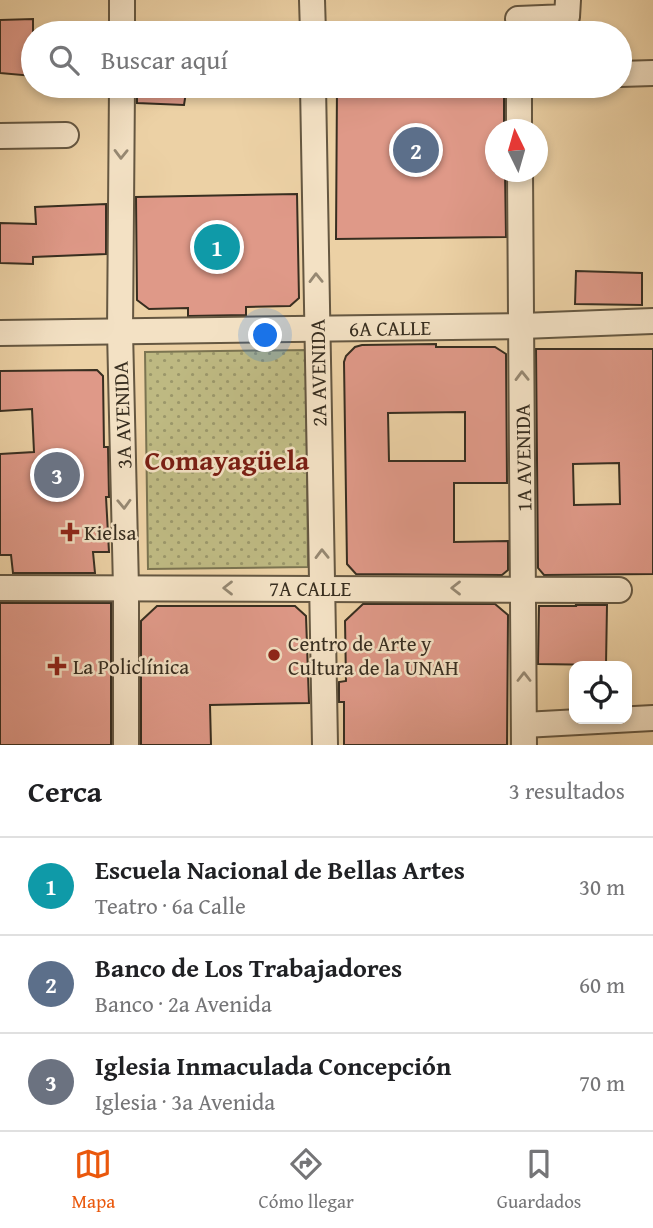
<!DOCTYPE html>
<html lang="es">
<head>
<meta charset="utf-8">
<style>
  :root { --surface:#fff; --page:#f6f6f6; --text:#202124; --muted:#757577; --line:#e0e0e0; --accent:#ea580c }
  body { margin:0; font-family:"Gentium Book Plus",serif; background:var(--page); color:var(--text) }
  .controls { position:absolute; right:21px; bottom:21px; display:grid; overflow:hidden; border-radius:14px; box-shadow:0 4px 10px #0003 }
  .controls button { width:63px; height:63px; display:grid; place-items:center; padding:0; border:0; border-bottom:2px solid var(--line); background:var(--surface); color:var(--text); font:35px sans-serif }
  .compass { position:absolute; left:485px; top:119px; width:63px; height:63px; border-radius:50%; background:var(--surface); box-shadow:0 4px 10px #0003; rotate:355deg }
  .you { position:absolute; left:266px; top:336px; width:24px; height:24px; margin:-18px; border:5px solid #fff; border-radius:50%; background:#1a73e8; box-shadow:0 0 0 10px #1a73e833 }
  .badge { display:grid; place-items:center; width:46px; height:46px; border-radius:50%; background:var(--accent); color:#fff; font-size:23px; font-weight:700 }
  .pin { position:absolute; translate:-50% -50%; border:4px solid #fff; box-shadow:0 2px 7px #0006 }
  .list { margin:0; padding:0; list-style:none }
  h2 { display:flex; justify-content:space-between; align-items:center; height:91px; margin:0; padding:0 28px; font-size:30px }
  h2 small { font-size:23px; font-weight:400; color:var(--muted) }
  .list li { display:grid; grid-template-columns:46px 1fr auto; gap:21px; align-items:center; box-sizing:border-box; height:98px; padding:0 28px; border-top:2px solid var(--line) }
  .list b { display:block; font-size:26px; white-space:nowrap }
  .list p { margin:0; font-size:23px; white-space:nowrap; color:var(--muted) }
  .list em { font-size:23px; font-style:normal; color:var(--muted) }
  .icon { flex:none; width:38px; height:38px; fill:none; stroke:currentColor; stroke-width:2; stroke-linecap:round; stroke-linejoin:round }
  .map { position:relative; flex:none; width:653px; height:745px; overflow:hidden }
  .search { position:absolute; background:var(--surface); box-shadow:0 4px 10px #0003; left:21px; right:21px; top:21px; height:77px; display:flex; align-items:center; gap:18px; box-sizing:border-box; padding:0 24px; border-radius:38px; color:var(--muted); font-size:26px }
  .sheet { height:385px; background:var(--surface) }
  nav { display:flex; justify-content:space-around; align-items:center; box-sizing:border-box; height:98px; border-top:2px solid var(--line); background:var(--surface); font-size:19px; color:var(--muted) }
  nav a { display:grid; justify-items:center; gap:4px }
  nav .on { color:var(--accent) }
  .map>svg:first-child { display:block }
</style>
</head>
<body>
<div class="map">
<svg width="653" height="745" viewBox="0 0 653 745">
  <defs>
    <pattern id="park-dots" width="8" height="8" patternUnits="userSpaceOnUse" patternTransform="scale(1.75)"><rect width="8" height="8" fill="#beb982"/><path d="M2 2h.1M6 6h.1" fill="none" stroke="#9b976a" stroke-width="1.8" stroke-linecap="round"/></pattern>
  </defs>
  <rect width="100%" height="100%" fill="#ecd1a5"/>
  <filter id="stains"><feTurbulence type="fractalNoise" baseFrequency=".00286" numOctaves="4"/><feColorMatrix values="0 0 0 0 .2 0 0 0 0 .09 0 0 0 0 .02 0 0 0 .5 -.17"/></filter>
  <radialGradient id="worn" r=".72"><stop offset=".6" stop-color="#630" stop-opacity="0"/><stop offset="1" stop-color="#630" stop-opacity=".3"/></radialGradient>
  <path fill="url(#park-dots)" stroke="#7b7451" stroke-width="2" d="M 306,350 L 308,567 L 148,569 L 145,352 Z"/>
  <g fill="#df9988" stroke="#382e20" stroke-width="2" fill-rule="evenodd">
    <path d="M 33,19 L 33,76 L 0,73 L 0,20 Z"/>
    <path d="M 137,86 L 187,86 L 184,105 L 137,103 Z"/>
    <path d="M 337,86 L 504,86 L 504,130 L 495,130 L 495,172 L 505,172 L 506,237 L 336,239 Z"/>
    <path d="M 297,194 L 299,298 L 290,306 L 246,307 L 246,315 L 188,316 L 188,308 L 149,309 L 137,300 L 136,197 Z"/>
    <path d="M 106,204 L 106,254 L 33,257 L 33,264 L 0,263 L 0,223 L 36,224 L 35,207 Z"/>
    <path d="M 576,271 L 642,273 L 642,305 L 575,304 Z"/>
    <path d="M 436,344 L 436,347 L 495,347 L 506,354 L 507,483 L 454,483 L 454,542 L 508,541 L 508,570 L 502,575 L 356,574 L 347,564 L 344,362 L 346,356 L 355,347 L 362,345 ZM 465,412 L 465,461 L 389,461 L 388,413 Z"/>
    <path d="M 536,349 L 653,349 L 653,574 L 544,575 L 538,568 ZM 619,463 L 620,504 L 574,505 L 573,464 Z"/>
    <path d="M 97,370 L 103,376 L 104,447 L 108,447 L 109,497 L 106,497 L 109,552 L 93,552 L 95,573 L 13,573 L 11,555 L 0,555 L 0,454 L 34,452 L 32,409 L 0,411 L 0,371 Z"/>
    <rect x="0" y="603" width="111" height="142"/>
    <path d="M 363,604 L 495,604 L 508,615 L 507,745 L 344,745 L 344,702 L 339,702 L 339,682 L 346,681 L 345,621 Z"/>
    <path d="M 575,605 L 607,605 L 606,665 L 538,664 L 539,606 L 577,606 Z"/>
    <path d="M 157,606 L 295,606 L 306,616 L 309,703 L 210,705 L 211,745 L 141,745 L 141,621 Z"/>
  </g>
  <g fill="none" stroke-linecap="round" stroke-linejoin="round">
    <defs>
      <g id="minor">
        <path d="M 312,0 L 313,33"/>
        <path d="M 518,19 L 567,17 L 568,0"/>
        <path d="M 122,33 L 122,0"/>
        <path d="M 620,74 L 653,73"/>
        <path d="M 122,86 L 120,331 L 126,588 L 126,745"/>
        <path d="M 313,86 L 325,745"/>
        <path d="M 519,86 L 519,130"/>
        <path d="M 0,136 L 66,135"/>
        <path d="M 520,172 L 524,745"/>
        <path d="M 0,333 L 522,326 L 653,321"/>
        <path d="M 0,588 L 619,590"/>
        <path d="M 524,725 L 653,718"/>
      </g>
    </defs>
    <use href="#minor" stroke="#655741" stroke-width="28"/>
    <use href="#minor" stroke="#f3e1c4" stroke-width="24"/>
  </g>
  <defs><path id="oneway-chevron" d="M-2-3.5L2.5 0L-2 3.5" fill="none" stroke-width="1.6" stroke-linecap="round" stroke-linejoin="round" transform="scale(1.75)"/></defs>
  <g stroke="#968872">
    <use href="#oneway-chevron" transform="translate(121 154) rotate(91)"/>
    <use href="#oneway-chevron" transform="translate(316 278) rotate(-91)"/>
    <use href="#oneway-chevron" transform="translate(522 376) rotate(-91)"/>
    <use href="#oneway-chevron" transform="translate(124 504) rotate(88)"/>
    <use href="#oneway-chevron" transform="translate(322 554) rotate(-91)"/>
    <use href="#oneway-chevron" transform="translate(228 588) rotate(-180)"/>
    <use href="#oneway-chevron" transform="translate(456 588) rotate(-180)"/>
    <use href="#oneway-chevron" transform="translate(524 677) rotate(-90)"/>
  </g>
  <g fill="#8f2418" stroke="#f3e1c4" stroke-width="2.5">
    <path d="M66.5 521.5h7v7h7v7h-7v7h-7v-7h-7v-7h7z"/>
    <circle cx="274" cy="655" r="7"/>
    <path d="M53.5 655.5h7v7h7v7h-7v7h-7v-7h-7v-7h7z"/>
  </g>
  <g text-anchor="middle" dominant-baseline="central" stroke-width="5" stroke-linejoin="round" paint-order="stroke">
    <g font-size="21" fill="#382e20" stroke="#f3e1c4">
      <text transform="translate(390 328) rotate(-1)">6A CALLE</text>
      <text transform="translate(318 373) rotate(-91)">2A AVENIDA</text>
      <text transform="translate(122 415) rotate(-92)">3A AVENIDA</text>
      <text transform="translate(523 458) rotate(-91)">1A AVENIDA</text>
      <text x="310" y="588">7A CALLE</text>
    </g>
    <g font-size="21" fill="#382e20" stroke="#f3e1c4" text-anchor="start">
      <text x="84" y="532">Kielsa</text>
      <text x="288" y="643">Centro de Arte y<tspan x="288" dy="24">Cultura de la UNAH</tspan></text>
      <text x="73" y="666">La Policlínica</text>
    </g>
    <g font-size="28" font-weight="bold" fill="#7a1f14" stroke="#f3e1c4">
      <text x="227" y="459">Comayagüela</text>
    </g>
  </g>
  <rect width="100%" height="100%" filter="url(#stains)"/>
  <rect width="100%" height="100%" fill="url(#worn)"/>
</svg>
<div class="controls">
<button><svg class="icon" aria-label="locate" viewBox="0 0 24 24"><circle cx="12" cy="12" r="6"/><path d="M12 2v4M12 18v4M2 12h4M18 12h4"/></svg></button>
</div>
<svg class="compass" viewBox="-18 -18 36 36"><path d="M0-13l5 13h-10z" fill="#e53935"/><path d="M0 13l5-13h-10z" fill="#757577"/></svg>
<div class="you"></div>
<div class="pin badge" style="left:217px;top:247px;background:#0f9aa8">1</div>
<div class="pin badge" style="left:416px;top:150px;background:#5c6f8a">2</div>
<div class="pin badge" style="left:57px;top:475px;background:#6b7280">3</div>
<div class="search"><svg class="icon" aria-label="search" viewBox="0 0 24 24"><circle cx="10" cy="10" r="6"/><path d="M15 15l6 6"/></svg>Buscar aquí</div>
</div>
<section class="sheet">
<h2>Cerca<small>3 resultados</small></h2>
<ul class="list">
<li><span class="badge" style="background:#0f9aa8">1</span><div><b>Escuela Nacional de Bellas Artes</b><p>Teatro · 6a Calle</p></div><em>30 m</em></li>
<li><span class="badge" style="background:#5c6f8a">2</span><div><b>Banco de Los Trabajadores</b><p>Banco · 2a Avenida</p></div><em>60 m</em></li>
<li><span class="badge" style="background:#6b7280">3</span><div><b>Iglesia Inmaculada Concepción</b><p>Iglesia · 3a Avenida</p></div><em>70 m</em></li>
</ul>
</section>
<nav>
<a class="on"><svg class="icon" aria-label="map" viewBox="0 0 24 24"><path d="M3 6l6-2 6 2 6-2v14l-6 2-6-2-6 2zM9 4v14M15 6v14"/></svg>Mapa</a>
<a><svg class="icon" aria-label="directions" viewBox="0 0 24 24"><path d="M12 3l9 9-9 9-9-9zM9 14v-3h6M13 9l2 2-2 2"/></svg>Cómo llegar</a>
<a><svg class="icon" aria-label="saved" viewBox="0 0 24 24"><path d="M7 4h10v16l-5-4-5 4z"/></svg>Guardados</a>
</nav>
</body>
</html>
